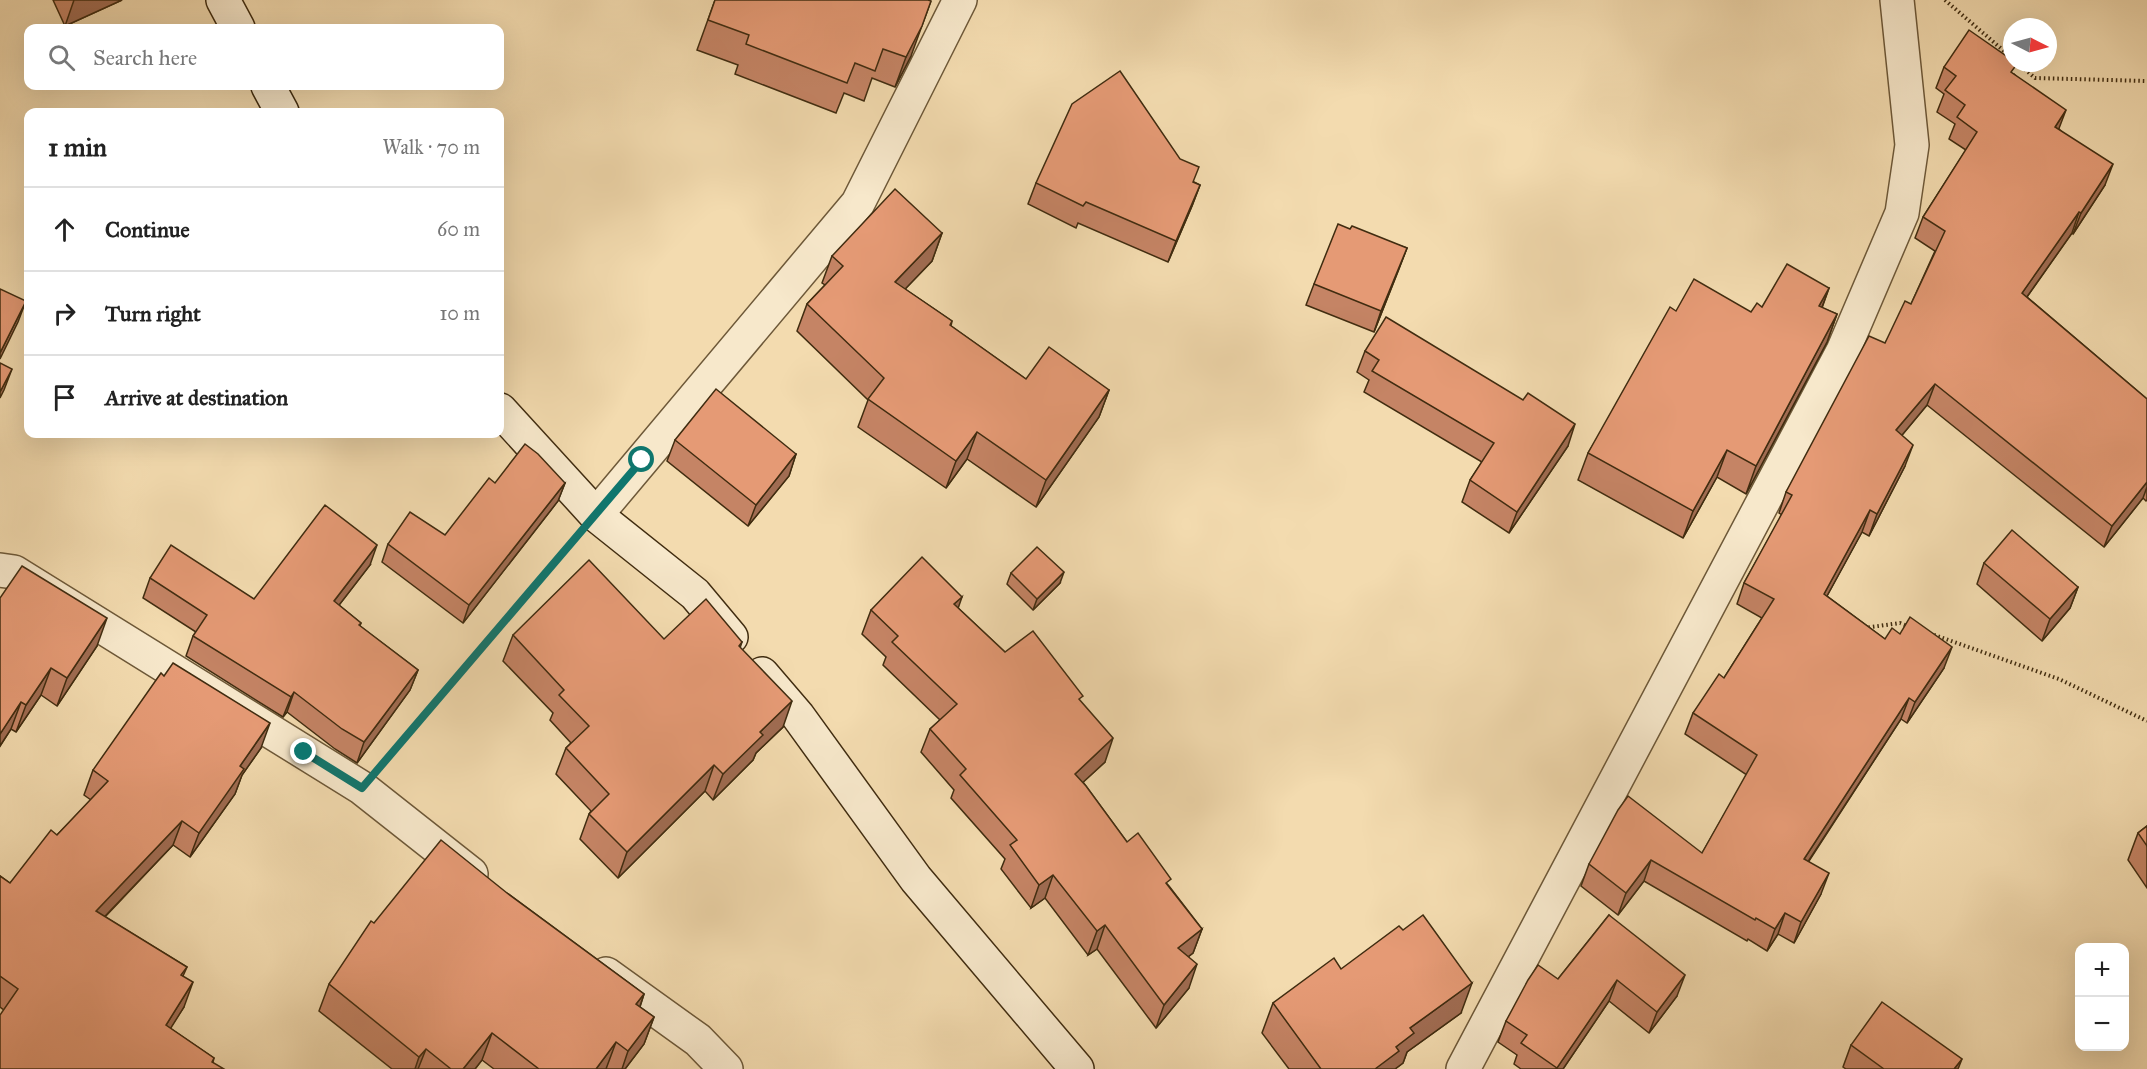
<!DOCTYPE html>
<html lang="en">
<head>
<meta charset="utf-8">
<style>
  :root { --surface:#fff; --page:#f6f6f6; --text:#222; --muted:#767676; --line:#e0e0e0 }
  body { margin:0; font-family:"IM FELL Great Primer",serif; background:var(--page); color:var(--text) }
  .controls { position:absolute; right:18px; bottom:18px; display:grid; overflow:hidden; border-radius:12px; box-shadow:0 6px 24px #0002 }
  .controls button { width:54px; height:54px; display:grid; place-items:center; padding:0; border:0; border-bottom:2px solid var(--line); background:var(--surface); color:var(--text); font:30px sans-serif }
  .compass { position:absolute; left:2003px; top:18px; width:54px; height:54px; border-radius:50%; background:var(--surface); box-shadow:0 6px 24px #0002; rotate:96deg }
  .stop { position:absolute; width:18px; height:18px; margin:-14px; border:4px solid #0f766e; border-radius:50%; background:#fff }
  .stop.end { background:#0f766e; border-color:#fff; box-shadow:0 2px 6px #0008 }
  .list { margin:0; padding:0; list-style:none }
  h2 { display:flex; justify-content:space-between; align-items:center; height:78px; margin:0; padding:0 24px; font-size:26px }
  h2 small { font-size:20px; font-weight:400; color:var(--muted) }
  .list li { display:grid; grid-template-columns:39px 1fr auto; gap:18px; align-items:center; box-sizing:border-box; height:84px; padding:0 24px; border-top:2px solid var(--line) }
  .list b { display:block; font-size:22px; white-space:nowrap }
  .list em { font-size:20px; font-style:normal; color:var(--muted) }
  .icon { flex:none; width:33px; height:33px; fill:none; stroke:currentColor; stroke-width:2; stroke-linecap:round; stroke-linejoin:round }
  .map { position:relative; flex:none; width:2147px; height:1069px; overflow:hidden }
  .search { position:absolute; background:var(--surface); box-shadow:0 6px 24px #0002; left:24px; top:24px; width:480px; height:66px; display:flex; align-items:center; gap:15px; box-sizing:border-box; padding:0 21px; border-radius:12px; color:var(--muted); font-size:22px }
  .panel { position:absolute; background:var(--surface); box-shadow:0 6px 24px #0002; left:24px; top:108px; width:480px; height:330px; border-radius:12px }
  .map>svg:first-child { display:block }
</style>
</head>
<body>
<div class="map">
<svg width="2147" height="1069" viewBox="0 0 2147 1069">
  <rect width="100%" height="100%" fill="#f3dbaf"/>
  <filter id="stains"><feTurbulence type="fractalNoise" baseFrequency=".00333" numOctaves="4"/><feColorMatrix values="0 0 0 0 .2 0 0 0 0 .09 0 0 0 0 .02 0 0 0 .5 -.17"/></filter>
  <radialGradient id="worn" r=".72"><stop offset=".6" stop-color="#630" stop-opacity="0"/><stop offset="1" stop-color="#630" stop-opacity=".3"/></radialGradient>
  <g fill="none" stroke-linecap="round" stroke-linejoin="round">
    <defs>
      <g id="street">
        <path d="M 596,515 L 858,203 L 960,0"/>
        <path d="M 0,570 L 14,572 L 362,788 L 471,874"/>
        <path d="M 606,974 L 698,1040 L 726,1069"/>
        <path d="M 1463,1069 L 1843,351 L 1902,213 L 1912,145 L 1897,0"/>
      </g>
      <g id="secondary">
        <path d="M 223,0 L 238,28"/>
        <path d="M 268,86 L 282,112"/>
        <path d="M 500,410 L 596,515 L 695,594 L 731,637"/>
        <path d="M 762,674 L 798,716 L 916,879 L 1077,1069"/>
      </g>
    </defs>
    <use href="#street" stroke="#6d5838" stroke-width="36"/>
    <use href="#secondary" stroke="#402c10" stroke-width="36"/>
    <g stroke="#402c10" stroke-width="4" stroke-dasharray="1.5 3" stroke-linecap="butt">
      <path d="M 1945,0 L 2012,58"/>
      <path d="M 2018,63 L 2035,78 L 2147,81"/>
      <path d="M 1864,628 L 1900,623 L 1910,627"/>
      <path d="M 1934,635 L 2059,679 L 2147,721"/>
      <path d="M 388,757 L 568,547"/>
    </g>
    <use href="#street" stroke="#f7e8cb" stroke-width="33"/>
    <use href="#secondary" stroke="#f7e8cb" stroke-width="33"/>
  </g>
  <g fill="#c58465" stroke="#402c10" stroke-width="1.5">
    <path d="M 53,0 L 122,0 L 65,26 Z"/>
    <path d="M 715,0 L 911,56 L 895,87 L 872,78 L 864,101 L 844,93 L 836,113 L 735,74 L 738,65 L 697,50 Z"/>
    <path d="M 1944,67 L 2014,74 L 2105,185 L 2073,234 L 2072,233 L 2027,297 L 2147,399 L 2147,500 L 2146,501 L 2143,498 L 2104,547 L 1927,405 L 1902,435 L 1905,466 L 1869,536 L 1862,532 L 1827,596 L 1885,639 L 1944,668 L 1907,723 L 1901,719 L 1809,861 L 1821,894 L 1794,943 L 1778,934 L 1767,951 L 1748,939 L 1747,941 L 1644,881 L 1618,915 L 1581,886 L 1589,864 L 1702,853 L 1747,775 L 1685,734 L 1693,713 L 1724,678 L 1762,618 L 1737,604 L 1744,583 L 1782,515 L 1779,513 L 1786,492 L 1911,304 L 1935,251 L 1915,238 L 1923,217 L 1966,150 L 1949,139 L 1955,124 L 1937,112 L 1944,94 L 1936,88 Z"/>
    <path d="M 1194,182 L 1200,185 L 1192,206 L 1168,262 L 1078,223 L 1076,228 L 1028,204 L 1036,183 Z"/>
    <path d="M 1350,229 L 1407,248 L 1374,332 L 1306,305 L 1314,284 Z"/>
    <path d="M 942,233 L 932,261 L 905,289 L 952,321 L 951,326 L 1026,379 L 1109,390 L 1099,417 L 1036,507 L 967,459 L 946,488 L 858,427 L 868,400 L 797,331 L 807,304 L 825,285 L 822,283 L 832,256 Z"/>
    <path d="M 1829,288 L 1822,308 L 1837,314 L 1827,342 L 1746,494 L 1717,477 L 1683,538 L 1578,480 L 1588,453 L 1676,311 L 1751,312 L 1762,307 Z"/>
    <path d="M 1365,351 L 1568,446 L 1509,533 L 1462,502 L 1470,480 L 1482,462 L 1364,392 L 1369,380 L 1357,372 Z"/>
    <path d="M 675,440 L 796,454 L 789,476 L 748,526 L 667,461 Z"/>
    <path d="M 565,483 L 558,501 L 463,623 L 382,562 L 388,544 L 445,535 Z"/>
    <path d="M 1984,563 L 2078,587 L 2070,608 L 2042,641 L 1977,584 Z"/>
    <path d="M 370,565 L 339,605 L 361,623 L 360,626 L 418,670 L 410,690 L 357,763 L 335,749 L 287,712 L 283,717 L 186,656 L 193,636 L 196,632 L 143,598 L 150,578 L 254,599 Z"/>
    <path d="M 1011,573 L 1060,583 L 1033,610 L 1007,584 Z"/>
    <path d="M 0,598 L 97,646 L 57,706 L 41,695 L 16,732 L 11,729 L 0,746 Z"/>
    <path d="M 958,608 L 1005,652 L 1081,702 L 1105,762 L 1083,782 L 1127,842 L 1169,886 L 1202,929 L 1193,953 L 1188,957 L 1189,988 L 1156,1028 L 1097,949 L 1088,955 L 1045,898 L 1031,908 L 1001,869 L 1005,859 L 951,798 L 954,790 L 921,752 L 930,729 L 940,720 L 883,665 L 886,657 L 862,634 L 871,610 Z"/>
    <path d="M 513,635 L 664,639 L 742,642 L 740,648 L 783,727 L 756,753 L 753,760 L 713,800 L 705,791 L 618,878 L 580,839 L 589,814 L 591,811 L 556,774 L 566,748 L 571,743 L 550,720 L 553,713 L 503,661 Z"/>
    <path d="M 261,748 L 242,775 L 235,794 L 190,857 L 173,845 L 105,917 L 187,967 L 183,976 L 184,1007 L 170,1028 L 214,1058 L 213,1062 L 4,1010 L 0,1007 L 0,876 L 10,883 L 91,800 L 84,795 L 93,770 Z"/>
    <path d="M 2147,826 L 2147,888 L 2128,860 L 2138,833 Z"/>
    <path d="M 507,893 L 644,994 L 640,1007 L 654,1017 L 644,1044 L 625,1069 L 494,1069 L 482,1060 L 475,1069 L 392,1069 L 319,1011 L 329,984 L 374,923 Z"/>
    <path d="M 1609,915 L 1677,996 L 1649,1033 L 1609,1001 L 1563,1069 L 1521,1069 L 1514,1064 L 1517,1055 L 1498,1042 L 1506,1021 L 1558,979 Z"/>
    <path d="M 1341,969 L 1461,1013 L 1407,1052 L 1403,1063 L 1395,1069 L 1289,1069 L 1262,1033 L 1273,1003 Z"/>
    <path d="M 1851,1045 L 1958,1069 L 1846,1069 L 1843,1067 Z"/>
  </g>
  <g fill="#a06c52" stroke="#402c10" stroke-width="1.5">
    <path d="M 74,0 L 122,0 L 65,26 Z"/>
    <path d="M 931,1 L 911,56 L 895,87 L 906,57 Z"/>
    <path d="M 2066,110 L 2058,131 L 2055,127 Z"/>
    <path d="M 2113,164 L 2105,185 L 2073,234 L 2081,213 Z"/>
    <path d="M 1200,185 L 1192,206 L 1168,262 L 1176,241 Z"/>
    <path d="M 2079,212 L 2072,233 L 2014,315 L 2022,293 Z"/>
    <path d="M 942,233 L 932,261 L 886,309 L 895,282 Z"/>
    <path d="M 1407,248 L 1399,269 L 1374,332 L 1381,311 Z"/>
    <path d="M 1829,288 L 1819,315 L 1819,306 Z"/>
    <path d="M 26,301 L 18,322 L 0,359 L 0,353 Z"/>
    <path d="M 1837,314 L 1827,342 L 1746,494 L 1756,466 Z"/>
    <path d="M 12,369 L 4,390 L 0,398 L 0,392 Z"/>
    <path d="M 1935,384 L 1927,405 L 1888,452 L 1896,430 Z"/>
    <path d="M 1109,390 L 1099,417 L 1036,507 L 1046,480 Z"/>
    <path d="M 1575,424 L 1568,446 L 1509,533 L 1517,512 Z"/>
    <path d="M 977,432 L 967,459 L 946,488 L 956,461 Z"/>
    <path d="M 1913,445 L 1905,466 L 1869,536 L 1877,514 Z"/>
    <path d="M 1727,450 L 1717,477 L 1683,538 L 1693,511 Z"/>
    <path d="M 796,454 L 789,476 L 748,526 L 756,505 Z"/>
    <path d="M 2147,482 L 2147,487 L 2143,498 L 2104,547 L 2112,526 Z"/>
    <path d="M 565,483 L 558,501 L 463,623 L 469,605 Z"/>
    <path d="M 1870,510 L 1862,532 L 1816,616 L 1824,594 Z"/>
    <path d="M 377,545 L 370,565 L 326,622 L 334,601 Z"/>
    <path d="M 1064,572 L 1060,583 L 1033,610 L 1037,599 Z"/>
    <path d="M 2078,587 L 2070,608 L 2042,641 L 2050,619 Z"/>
    <path d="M 962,597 L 954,620 L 954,604 Z"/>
    <path d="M 107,618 L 97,646 L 57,706 L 67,678 Z"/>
    <path d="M 1952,647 L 1944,668 L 1907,723 L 1915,702 Z"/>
    <path d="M 51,668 L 41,695 L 16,732 L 26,705 Z"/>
    <path d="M 418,670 L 410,690 L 357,763 L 364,742 Z"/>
    <path d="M 294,692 L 287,712 L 283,717 L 291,697 Z"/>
    <path d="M 1909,698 L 1901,719 L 1796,880 L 1804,859 Z"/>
    <path d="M 792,701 L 783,727 L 756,753 L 753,760 L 713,800 L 723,774 L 760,732 Z"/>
    <path d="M 21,702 L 11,729 L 0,746 L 0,734 Z"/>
    <path d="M 270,723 L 261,748 L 242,775 L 235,794 L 190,857 L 199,833 L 240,766 Z"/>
    <path d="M 1113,738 L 1105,762 L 1066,798 L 1075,774 Z"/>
    <path d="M 714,765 L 705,791 L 618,878 L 627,852 Z"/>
    <path d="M 182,821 L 173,845 L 87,935 L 96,911 Z"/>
    <path d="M 1651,860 L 1644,881 L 1618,915 L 1626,893 Z"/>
    <path d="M 1829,873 L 1821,894 L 1794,943 L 1801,922 Z"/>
    <path d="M 1053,875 L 1045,898 L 1031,908 L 1039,885 Z"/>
    <path d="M 1785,913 L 1778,934 L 1767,951 L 1775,929 Z"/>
    <path d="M 1105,925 L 1097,949 L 1088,955 L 1097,931 Z"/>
    <path d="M 1202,929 L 1193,953 L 1169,971 L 1178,948 Z"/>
    <path d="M 1197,964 L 1189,988 L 1156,1028 L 1164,1005 Z"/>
    <path d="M 1685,975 L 1677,996 L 1649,1033 L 1657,1012 Z"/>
    <path d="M 1617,980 L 1609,1001 L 1563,1069 L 1556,1069 Z"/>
    <path d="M 193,982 L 184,1007 L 157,1050 L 166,1025 Z"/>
    <path d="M 1472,983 L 1461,1013 L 1407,1052 L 1403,1063 L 1395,1069 L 1375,1069 L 1396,1047 L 1410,1028 Z"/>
    <path d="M 644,994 L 635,1021 L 636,1004 Z"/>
    <path d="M 654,1017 L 644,1044 L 625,1069 L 622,1069 L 628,1051 Z"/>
    <path d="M 492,1033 L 482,1060 L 475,1069 L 463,1069 Z"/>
    <path d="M 616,1042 L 606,1069 L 596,1069 Z"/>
    <path d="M 426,1049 L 418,1069 L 415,1069 L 419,1057 Z"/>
    <path d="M 1962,1059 L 1958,1069 L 1954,1069 Z"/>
  </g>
  <g fill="#e59a75" stroke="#402c10" stroke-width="1.5">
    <path d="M 715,0 L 928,0 L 931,1 L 922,26 L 906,57 L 883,49 L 875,71 L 855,63 L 847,83 L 746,44 L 749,35 L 708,20 Z"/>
    <path d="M 1969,30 L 2012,60 L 2012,63 L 2016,63 L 2017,64 L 2011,72 L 2066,110 L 2055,127 L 2113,164 L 2081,213 L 2079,212 L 2022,293 L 2147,399 L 2147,482 L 2112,526 L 1935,384 L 1896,430 L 1913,445 L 1877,514 L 1870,510 L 1824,594 L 1885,639 L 1892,628 L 1900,634 L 1910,617 L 1952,647 L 1915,702 L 1909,698 L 1804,859 L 1829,873 L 1801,922 L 1785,913 L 1775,929 L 1756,918 L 1755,920 L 1651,860 L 1626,893 L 1589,864 L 1618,810 L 1628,796 L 1702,853 L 1757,755 L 1693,713 L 1719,674 L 1724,678 L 1774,599 L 1744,583 L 1792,495 L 1786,492 L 1869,336 L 1885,343 L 1905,301 L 1911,304 L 1945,231 L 1923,217 L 1977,132 L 1957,117 L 1965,105 L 1945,90 L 1956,76 L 1944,67 Z"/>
    <path d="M 1120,71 L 1180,159 L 1199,167 L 1193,182 L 1200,185 L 1176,241 L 1086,202 L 1083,206 L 1036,183 L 1072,104 Z"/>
    <path d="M 895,189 L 942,233 L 895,282 L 952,321 L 950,325 L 1026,379 L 1049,347 L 1109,390 L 1046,480 L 977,432 L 956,461 L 868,399 L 884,378 L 807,304 L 843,266 L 832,256 Z"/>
    <path d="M 1338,224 L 1350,229 L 1352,226 L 1407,248 L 1381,311 L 1314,284 Z"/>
    <path d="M 1787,264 L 1829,288 L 1819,306 L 1837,314 L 1756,466 L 1727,450 L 1693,511 L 1588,453 L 1670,307 L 1676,311 L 1694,279 L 1751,312 L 1757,303 L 1762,307 Z"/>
    <path d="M 0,289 L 26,301 L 0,353 Z"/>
    <path d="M 1386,317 L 1523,400 L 1528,393 L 1575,424 L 1517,512 L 1470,480 L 1494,443 L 1372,371 L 1379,360 L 1365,351 Z"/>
    <path d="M 0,363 L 12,369 L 0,392 Z"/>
    <path d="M 716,389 L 796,454 L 756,505 L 675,440 Z"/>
    <path d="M 525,444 L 538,454 L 565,483 L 469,605 L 388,544 L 410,512 L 445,535 L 489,478 L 495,483 Z"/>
    <path d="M 325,505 L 377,545 L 334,601 L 361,623 L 359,625 L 418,670 L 364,742 L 342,729 L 294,692 L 291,697 L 193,636 L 207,615 L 150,578 L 171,545 L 254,599 Z"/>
    <path d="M 2012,530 L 2078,587 L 2050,619 L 1984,563 Z"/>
    <path d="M 1037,547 L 1064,572 L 1037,599 L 1011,573 Z"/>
    <path d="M 922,557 L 962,597 L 954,604 L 1005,652 L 1033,631 L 1083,696 L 1079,699 L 1113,738 L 1075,774 L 1086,786 L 1127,842 L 1138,833 L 1171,879 L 1166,883 L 1202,929 L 1178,948 L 1197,964 L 1164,1005 L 1105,925 L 1097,931 L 1053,875 L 1039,885 L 1010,845 L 1017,840 L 960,775 L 966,769 L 930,729 L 957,704 L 892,642 L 898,636 L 871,610 Z"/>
    <path d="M 589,560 L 664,639 L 706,599 L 742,642 L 739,646 L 792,701 L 760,732 L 763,735 L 723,774 L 714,765 L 627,852 L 589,814 L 609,794 L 566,748 L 589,726 L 559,695 L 564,690 L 513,635 Z"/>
    <path d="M 22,566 L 107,618 L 67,678 L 51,668 L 26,705 L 21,702 L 0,734 L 0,598 Z"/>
    <path d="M 173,663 L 270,723 L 240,766 L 244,769 L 199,833 L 182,821 L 96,911 L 187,967 L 181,975 L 193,982 L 166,1025 L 214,1058 L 212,1062 L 224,1069 L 0,1069 L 0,1015 L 18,989 L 0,976 L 0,876 L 10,883 L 51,830 L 57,835 L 108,781 L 93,770 L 161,673 L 164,676 Z"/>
    <path d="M 2147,826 L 2147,846 L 2138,833 Z"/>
    <path d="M 441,840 L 507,893 L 644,994 L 636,1004 L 654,1017 L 628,1051 L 616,1042 L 596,1069 L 539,1069 L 492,1033 L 463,1069 L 451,1069 L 426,1049 L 419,1057 L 329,984 L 371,921 L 374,923 Z"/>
    <path d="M 1423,915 L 1472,983 L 1410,1028 L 1414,1033 L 1396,1047 L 1399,1051 L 1375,1069 L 1321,1069 L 1273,1003 L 1334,958 L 1341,969 L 1399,926 L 1403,930 Z"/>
    <path d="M 1609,915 L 1685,975 L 1657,1012 L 1617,980 L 1557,1068 L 1521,1043 L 1527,1035 L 1506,1021 L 1528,980 L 1538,965 L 1558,979 Z"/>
    <path d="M 1882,1002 L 1962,1059 L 1954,1069 L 1884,1069 L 1851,1045 Z"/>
  </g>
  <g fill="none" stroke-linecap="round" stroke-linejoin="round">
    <path stroke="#0f766e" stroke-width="8" d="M 304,752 L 362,788 L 642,460"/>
  </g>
  <rect width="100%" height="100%" filter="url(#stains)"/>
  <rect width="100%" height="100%" fill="url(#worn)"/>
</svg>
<div class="controls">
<button>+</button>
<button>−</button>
</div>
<svg class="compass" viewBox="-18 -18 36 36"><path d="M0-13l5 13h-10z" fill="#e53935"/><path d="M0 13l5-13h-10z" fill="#767676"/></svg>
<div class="stop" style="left:642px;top:460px"></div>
<div class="stop end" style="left:304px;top:752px"></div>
<div class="search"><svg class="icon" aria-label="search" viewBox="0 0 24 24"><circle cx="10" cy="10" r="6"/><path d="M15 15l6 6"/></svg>Search here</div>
<section class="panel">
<h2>1 min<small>Walk · 70 m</small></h2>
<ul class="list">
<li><svg class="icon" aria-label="ahead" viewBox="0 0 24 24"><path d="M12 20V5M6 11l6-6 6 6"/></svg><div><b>Continue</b></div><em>60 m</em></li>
<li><svg class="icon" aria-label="right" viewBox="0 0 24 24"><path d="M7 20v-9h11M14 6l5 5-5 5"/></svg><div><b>Turn right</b></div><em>10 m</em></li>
<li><svg class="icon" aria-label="arrive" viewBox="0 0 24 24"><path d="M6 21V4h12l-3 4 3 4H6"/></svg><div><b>Arrive at destination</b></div></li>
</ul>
</section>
</div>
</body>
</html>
